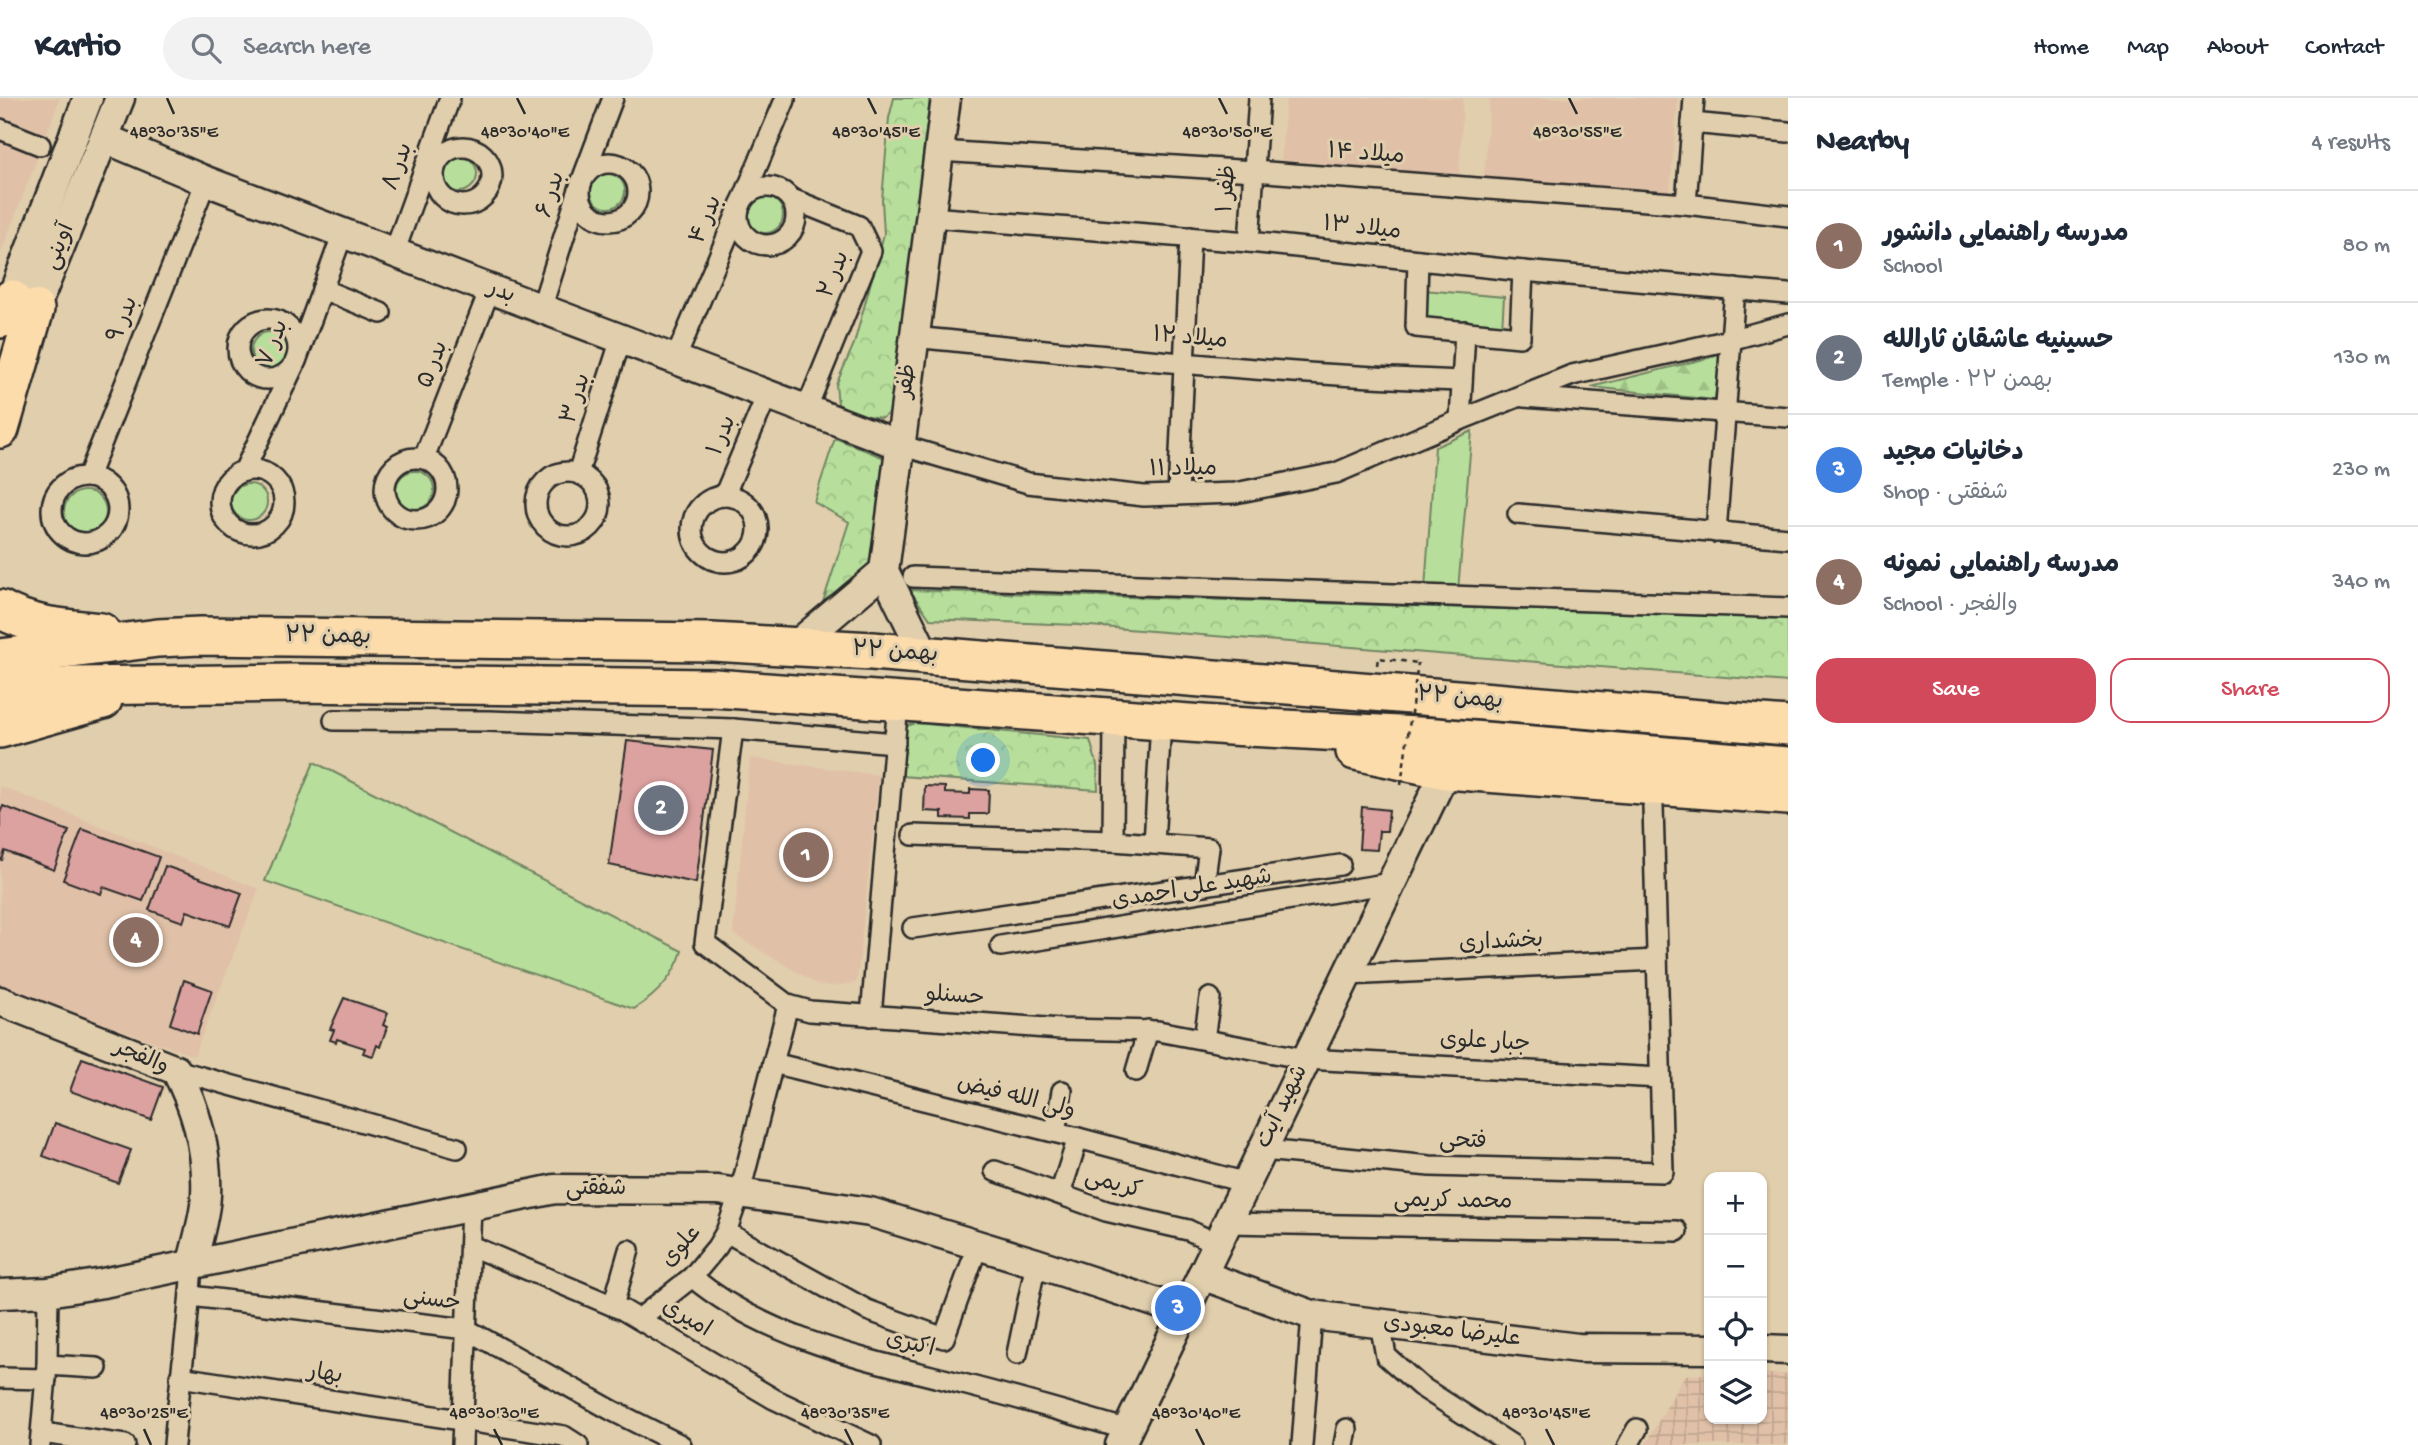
<!DOCTYPE html>
<html lang="en">
<head>
<meta charset="utf-8">
<style>
  :root { --surface:#fff; --page:#f2f2f3; --text:#1f2937; --muted:#747a83; --line:#e0e1e3; --accent:#d1495b }
  body { margin:0; font-family:"Gochi Hand","Playpen Sans Arabic",sans-serif; background:var(--page); color:var(--text) }
  .controls { position:absolute; right:21px; bottom:21px; display:grid; overflow:hidden; border-radius:14px; box-shadow:0 2px 5px #0004 }
  .controls button { width:63px; height:63px; display:grid; place-items:center; padding:0; border:0; border-bottom:2px solid var(--line); background:var(--surface); color:var(--text); font:35px sans-serif }
  .you { position:absolute; left:984px; top:663px; width:24px; height:24px; margin:-18px; border:5px solid #fff; border-radius:50%; background:#1a73e8; box-shadow:0 0 0 10px #1a73e833 }
  .badge { display:grid; place-items:center; width:46px; height:46px; border-radius:50%; background:var(--accent); color:#fff; font-size:23px; font-weight:700 }
  .pin { position:absolute; translate:-50% -50%; border:4px solid #fff; box-shadow:0 2px 7px #0006 }
  .list { margin:0; padding:0; list-style:none }
  h2 { display:flex; justify-content:space-between; align-items:center; height:91px; margin:0; padding:0 28px; font-size:30px }
  h2 small { font-size:23px; font-weight:400; color:var(--muted) }
  .list li { display:grid; grid-template-columns:46px 1fr auto; gap:21px; align-items:center; box-sizing:border-box; height:112px; padding:0 28px; border-top:2px solid var(--line) }
  .list b { display:block; font-size:26px; white-space:nowrap }
  .list p { margin:0; font-size:23px; white-space:nowrap; color:var(--muted) }
  .list em { font-size:23px; font-style:normal; color:var(--muted) }
  .actions { display:flex; gap:14px; padding:21px 28px }
  .actions a { flex:1; padding:16px 0; border:2px solid var(--accent); border-radius:21px; text-align:center; font-size:24px; color:var(--accent) }
  .actions .main { background:var(--accent); color:#fff }
  .icon { flex:none; width:38px; height:38px; fill:none; stroke:currentColor; stroke-width:2; stroke-linecap:round; stroke-linejoin:round }
  .map { position:relative; flex:none; width:1788px; height:1347px; overflow:hidden }
  header { display:flex; align-items:center; gap:42px; box-sizing:border-box; height:98px; padding:0 35px; background:var(--surface); border-bottom:2px solid var(--line) }
  header strong { font-size:33px }
  nav { display:flex; gap:38px; margin-inline-start:auto; font-size:24px }
  .search { width:490px; height:63px; background:var(--page); display:flex; align-items:center; gap:18px; box-sizing:border-box; padding:0 24px; border-radius:38px; color:var(--muted); font-size:26px }
  main { display:flex }
  aside { flex:1; background:var(--surface) }
  .map>svg:first-child { display:block }
</style>
</head>
<body>
<header>
<strong>Kartio</strong>
<div class="search"><svg class="icon" aria-label="search" viewBox="0 0 24 24"><circle cx="10" cy="10" r="6"/><path d="M15 15l6 6"/></svg>Search here</div>
<nav><a>Home</a><a>Map</a><a>About</a><a>Contact</a></nav>
</header>
<main>
<div class="map">
<svg width="1788" height="1347" viewBox="0 0 1788 1347">
  <defs>
    <pattern id="industrial-grid" width="8" height="8" patternUnits="userSpaceOnUse" patternTransform="scale(1.75)"><rect width="8" height="8" fill="#e0c1a8"/><path d="M0 4h8M4 0v8" fill="none" stroke="#c0a691"/></pattern>
    <pattern id="forest-firs" width="22" height="20" patternUnits="userSpaceOnUse" patternTransform="scale(1.75)"><rect width="22" height="20" fill="#b7df9b"/><path d="M5 1l3.5 6h-7zM16 11l3.5 6h-7z" fill="#9ec086"/></pattern>
    <pattern id="park-crowns" width="20" height="18" patternUnits="userSpaceOnUse" patternTransform="scale(1.75)"><rect width="20" height="18" fill="#b7df9b"/><path d="M2 6a3 3 0 1 1 6 0M12 15a3 3 0 1 1 6 0" fill="none" stroke="#9ec086"/></pattern>
  </defs>
  <rect width="100%" height="100%" fill="#e1ceac"/>
  <filter id="ink" filterUnits="userSpaceOnUse"><feTurbulence type="fractalNoise" baseFrequency=".0143" numOctaves="2"/><feDisplacementMap in="SourceGraphic" scale="14" xChannelSelector="R" yChannelSelector="G"/><feConvolveMatrix kernelMatrix="1 2 1 2 8 2 1 2 1" color-interpolation-filters="sRGB"/></filter>
  <g filter="url(#ink)">
    <g fill="#e0c1a8">
      <path d="M 0,0 L 60,0 L 46,38 L 0,20 Z"/>
      <path d="M 1286,0 L 1463,0 L 1459,78 L 1281,62 Z"/>
      <path d="M 1490,0 L 1678,0 L 1670,94 L 1484,79 Z"/>
      <path d="M 0,41 L 39,56 L 0,157 Z"/>
      <path d="M 750,660 L 879,677 L 857,884 L 836,888 L 819,887 L 733,836 Z"/>
      <path d="M 0,688 L 259,791 L 194,958 L 0,888 Z"/>
    </g>
    <path fill="url(#industrial-grid)" d="M 1709,1276 L 1709,1321 L 1762,1321 L 1762,1276 L 1788,1276 L 1788,1347 L 1645,1347 L 1685,1277 Z"/>
    <g fill="#b7df9b" stroke="#718563" stroke-width="2">
      <circle cx="459" cy="76" r="18"/>
      <circle cx="608" cy="93" r="17"/>
      <circle cx="765" cy="117" r="18"/>
      <path d="M 1423,192 L 1504,199 L 1502,231 L 1421,225 Z"/>
      <circle cx="270" cy="253" r="19"/>
      <path d="M 1472,333 L 1458,492 L 1425,491 L 1435,349 Z"/>
      <circle cx="415" cy="392" r="19"/>
      <circle cx="249" cy="404" r="18"/>
      <circle cx="85" cy="414" r="21"/>
      <path d="M 314,664 L 682,853 C 674,879 657,897 634,911 L 265,783 Z"/>
    </g>
    <path fill="url(#forest-firs)" stroke="#718563" stroke-width="2" d="M 1720,257 L 1715,302 L 1591,289 Z"/>
    <g fill="url(#park-crowns)" stroke="#718563" stroke-width="2">
      <path d="M 894,0 L 930,0 L 892,313 L 882,320 L 858,317 L 838,306 L 836,287 L 854,246 L 884,136 L 882,102 L 889,20 Z"/>
      <path d="M 835,340 L 887,361 L 870,467 L 840,495 L 823,504 L 849,424 L 814,404 Z"/>
      <path d="M 910,492 L 1788,520 L 1788,584 L 1077,527 L 930,521 Z"/>
      <path d="M 916,625 L 1090,642 L 1097,667 L 1098,692 L 901,678 L 904,629 Z"/>
    </g>
    <g fill="#dca2a0" stroke="#2b2b2b" stroke-width="2">
      <path d="M 627,643 L 713,652 L 696,785 L 609,767 Z"/>
      <path d="M 925,688 L 945,689 L 945,695 L 970,696 L 970,691 L 989,692 L 988,716 L 970,716 L 970,721 L 942,720 L 942,714 L 924,713 Z"/>
      <path d="M 3,708 L 69,733 L 54,772 L 5,753 L 2,762 L 0,761 L 0,715 Z"/>
      <path d="M 1362,709 L 1389,712 L 1387,733 L 1379,733 L 1377,752 L 1359,751 Z"/>
      <path d="M 82,731 L 159,759 L 143,803 L 103,789 L 101,796 L 63,782 Z"/>
      <path d="M 165,768 L 242,795 L 230,828 L 187,813 L 183,824 L 149,812 Z"/>
      <path d="M 184,882 L 212,892 L 197,936 L 170,926 Z"/>
      <path d="M 344,900 L 388,915 L 383,927 L 387,929 L 380,949 L 377,947 L 373,958 L 363,955 L 365,950 L 337,941 L 336,944 L 330,942 L 334,932 L 330,931 Z"/>
      <path d="M 82,960 L 163,989 L 151,1022 L 70,993 Z"/>
      <path d="M 55,1025 L 131,1052 L 118,1085 L 43,1058 Z"/>
    </g>
    <g fill="none" stroke-linecap="round" stroke-linejoin="round">
      <defs>
        <g id="street">
          <path d="M 1692,25 L 1788,34"/>
          <path d="M 0,31 L 40,47"/>
          <circle cx="463" cy="78" r="29"/>
          <path d="M 939,53 L 1254,73 L 1686,106 L 1788,118"/>
          <circle cx="609" cy="94" r="29"/>
          <circle cx="767" cy="118" r="29"/>
          <path d="M 792,101 L 859,128 L 871,153 L 806,312"/>
          <path d="M 1686,106 L 1694,0"/>
          <path d="M 930,119 L 1249,144 L 1523,173 L 1788,196"/>
          <path d="M 1249,144 L 1259,0"/>
          <path d="M 394,155 L 450,0"/>
          <path d="M 1418,162 L 1416,229 L 1520,239 L 1523,173"/>
          <path d="M 322,191 L 381,215"/>
          <path d="M 541,211 L 582,82 L 613,0"/>
          <circle cx="268" cy="251" r="30"/>
          <path d="M 914,239 C 1096,257 1279,277 1462,283"/>
          <path d="M 675,262 L 785,2"/>
          <path d="M 1524,299 L 1788,319"/>
          <path d="M 1460,322 L 1465,233"/>
          <path d="M 900,347 L 1028,385 L 1144,398 L 1235,395 L 1336,375 L 1460,322 L 1572,277 L 1730,242 L 1788,226"/>
          <path d="M 424,360 L 490,191"/>
          <circle cx="416" cy="391" r="31"/>
          <circle cx="252" cy="404" r="32"/>
          <path d="M 244,373 L 296,263 L 343,135"/>
          <circle cx="568" cy="406" r="32"/>
          <path d="M 578,375 L 621,241"/>
          <path d="M 88,379 L 206,83"/>
          <circle cx="85" cy="412" r="33"/>
          <path d="M 1178,397 L 1190,139"/>
          <path d="M 724,398 L 767,297"/>
          <circle cx="725" cy="431" r="33"/>
          <path d="M 1518,416 L 1788,440"/>
          <path d="M 1716,434 L 1735,191"/>
          <path d="M 913,479 L 1788,510"/>
          <path d="M 334,622 L 489,623 L 733,631 L 895,645"/>
          <path d="M 733,631 L 705,845 L 788,907"/>
          <path d="M 913,737 L 1113,743 L 1209,750 L 1204,787"/>
          <path d="M 1113,743 L 1114,620"/>
          <path d="M 1154,746 L 1161,623"/>
          <path d="M 913,830 L 1340,767"/>
          <path d="M 1001,848 L 1391,785"/>
          <path d="M 1347,877 L 1657,862"/>
          <path d="M 871,918 L 898,605"/>
          <path d="M 1204,941 L 1210,900"/>
          <path d="M 773,965 L 1078,1040 L 1247,1085"/>
          <path d="M 176,972 L 457,1050"/>
          <path d="M 1136,973 L 1148,932"/>
          <path d="M 1055,1034 L 1062,993"/>
          <path d="M 1263,1052 L 1430,1068 L 1663,1074 L 1653,708"/>
          <path d="M 995,1073 L 1106,1113 L 1188,1132 L 1218,1146"/>
          <path d="M 1060,1096 L 1078,1040"/>
          <path d="M 1228,1125 L 1677,1133"/>
          <path d="M 726,1134 L 867,1212 L 944,1240 L 978,1147"/>
          <path d="M 471,1148 L 623,1212 L 774,1301 L 871,1347"/>
          <path d="M 692,1179 C 767,1242 870,1262 963,1286 C 1018,1300 1073,1316 1128,1332"/>
          <path d="M 191,1198 L 466,1231 L 613,1313 L 681,1347"/>
          <path d="M 613,1208 L 629,1152"/>
          <path d="M 639,1221 L 692,1179 L 717,1149 L 726,1134 L 740,1094 L 788,907 L 810,913 L 1061,931 L 1158,933 L 1306,961 L 1660,980"/>
          <path d="M 1380,1225 L 1386,1258 L 1420,1288 L 1512,1347"/>
          <path d="M 1017,1256 L 1036,1165"/>
          <path d="M 47,1267 L 97,1270"/>
          <path d="M 180,1279 L 564,1338 L 578,1347"/>
          <path d="M 0,1280 L 46,1281"/>
          <path d="M 42,1335 L 125,1347"/>
          <path d="M 40,1347 L 47,1267 L 48,1194"/>
          <path d="M 174,1347 C 179,1286 189,1226 192,1165"/>
          <path d="M 462,1347 L 471,1108"/>
          <path d="M 1302,1347 L 1312,1217"/>
          <path d="M 1344,1347 L 1347,1331"/>
          <path d="M 1628,1347 L 1637,1331"/>
        </g>
        <g id="secondary">
          <path d="M 104,40 L 206,83 L 900,347"/>
          <path d="M 4,220 L 88,0"/>
          <path d="M 28,228 L 120,0"/>
          <path d="M 794,549 L 884,473"/>
          <path d="M 925,557 L 884,473 L 946,0"/>
          <path d="M 0,903 L 176,972 C 196,1010 208,1054 206,1097 C 205,1119 197,1143 192,1165"/>
          <path d="M 1202,1177 L 1312,1217 L 1578,1250 L 1709,1251"/>
          <path d="M 0,1196 L 48,1194 L 103,1185 L 555,1091 L 718,1092 L 870,1114 L 1036,1165 L 1185,1214"/>
          <path d="M 1762,1251 L 1788,1252"/>
          <path d="M 1120,1347 L 1446,672"/>
        </g>
        <g id="highway">
          <path d="M 0,221 L 11,201"/>
          <path d="M 0,331 L 35,211"/>
          <path d="M 0,511 C 31,529 66,530 101,534"/>
          <path d="M 0,560 L 158,540 L 200,538 L 712,544 L 872,553 L 1788,628"/>
          <path d="M 0,595 L 75,588 L 293,585 L 714,590 L 1230,628 L 1436,639 L 1788,668"/>
          <path d="M 0,631 L 103,602"/>
          <path d="M 1355,653 L 1446,672 L 1788,698"/>
        </g>
      </defs>
      <use href="#street" stroke="#2b2b2b" stroke-width="24"/>
      <use href="#secondary" stroke="#2b2b2b" stroke-width="33"/>
      <use href="#highway" stroke="#2b2b2b" stroke-width="42"/>
      <path stroke="#2b2b2b" stroke-width="2.5" stroke-dasharray="5 5" stroke-linecap="butt" d="M 1377,567 L 1378,560 L 1418,565"/>
      <use href="#street" stroke="#e1ceac" stroke-width="19"/>
      <use href="#secondary" stroke="#e1ceac" stroke-width="28"/>
      <use href="#highway" stroke="#fddcac" stroke-width="37"/>
      <path stroke="#2b2b2b" stroke-width="2.5" stroke-dasharray="5 5" stroke-linecap="butt" d="M 1401,687 L 1418,565"/>
    </g>
  </g>
  <path fill="none" stroke="#2b2b2b" stroke-width="2.5" d="M 167,0 L 174,16M 517,0 L 525,16M 868,0 L 876,16M 1219,0 L 1227,16M 1569,0 L 1577,16M 144,1331 L 151,1347M 494,1331 L 502,1347M 845,1331 L 853,1347M 1196,1331 L 1204,1347M 1546,1331 L 1554,1347"/>
  <g text-anchor="middle" dominant-baseline="central" stroke-width="6" stroke-linejoin="round" paint-order="stroke">
    <g font-size="23" fill="#2b2b2b" stroke="#e1ceac">
      <text transform="translate(1366 57) rotate(4)">میلاد ۱۴</text>
      <text transform="translate(399 69) rotate(-70)">بدر ۸</text>
      <text transform="translate(1228 91) rotate(-86)">ظفر ۱</text>
      <text transform="translate(552 97) rotate(-72)">بدر ۶</text>
      <text transform="translate(707 122) rotate(-67)">بدر ۴</text>
      <text transform="translate(1362 131) rotate(6)">میلاد ۱۳</text>
      <text transform="translate(60 149) rotate(-68)">آوینی</text>
      <text transform="translate(835 177) rotate(-68)">بدر ۲</text>
      <text transform="translate(501 195) rotate(21)">بدر</text>
      <text transform="translate(124 222) rotate(-68)">بدر ۹</text>
      <text transform="translate(1190 241) rotate(5)">میلاد ۱۲</text>
      <text transform="translate(274 246) rotate(-68)">بدر ۷</text>
      <text transform="translate(434 267) rotate(-69)">بدر ۵</text>
      <text transform="translate(908 283) rotate(-82)">ظفر</text>
      <text transform="translate(577 301) rotate(-72)">بدر ۳</text>
      <text transform="translate(723 338) rotate(-67)">بدر ۱</text>
      <text transform="translate(1183 372) rotate(-1)">میلاد ۱۱</text>
      <text transform="translate(328 539) rotate(1)">۲۲ بهمن</text>
      <text transform="translate(895 555) rotate(4)">۲۲ بهمن</text>
      <text transform="translate(1460 601) rotate(5)">۲۲ بهمن</text>
      <text transform="translate(1192 792) rotate(-9)">شهید علی احمدی</text>
      <text transform="translate(1501 845) rotate(-3)">بخشداری</text>
      <text transform="translate(954 899) rotate(4)">حسنلو</text>
      <text transform="translate(1485 945) rotate(3)">جبار علوی</text>
      <text transform="translate(141 960) rotate(23)">والفجر</text>
      <text transform="translate(1016 1000) rotate(14)">ولی الله فیض</text>
      <text transform="translate(1283 1009) rotate(-64)">شهید آیت</text>
      <text transform="translate(1463 1044) rotate(2)">فتحی</text>
      <text transform="translate(1113 1087) rotate(16)">کریمی</text>
      <text x="596" y="1091">شفقتی</text>
      <text transform="translate(1453 1104) rotate(1)">محمد کریمی</text>
      <text transform="translate(682 1149) rotate(-48)">علوی</text>
      <text transform="translate(432 1203) rotate(8)">حسنی</text>
      <text transform="translate(686 1221) rotate(31)">امیری</text>
      <text transform="translate(1452 1234) rotate(7)">علیرضا معبودی</text>
      <text transform="translate(910 1247) rotate(14)">اکبری</text>
      <text transform="translate(325 1277) rotate(9)">بهار</text>
    </g>
  </g>
  <g font-size="18" text-anchor="middle" fill="#2b2b2b" stroke="#e1ceac" stroke-width="6" stroke-linejoin="round" paint-order="stroke">
    <text x="174" y="39">48°30'35"E</text>
    <text x="525" y="39">48°30'40"E</text>
    <text x="876" y="39">48°30'45"E</text>
    <text x="1227" y="39">48°30'50"E</text>
    <text x="1577" y="39">48°30'55"E</text>
    <text x="144" y="1320">48°30'25"E</text>
    <text x="494" y="1320">48°30'30"E</text>
    <text x="845" y="1320">48°30'35"E</text>
    <text x="1196" y="1320">48°30'40"E</text>
    <text x="1546" y="1320">48°30'45"E</text>
  </g>
</svg>
<div class="controls">
<button>+</button>
<button>−</button>
<button><svg class="icon" aria-label="locate" viewBox="0 0 24 24"><circle cx="12" cy="12" r="6"/><path d="M12 2v4M12 18v4M2 12h4M18 12h4"/></svg></button>
<button><svg class="icon" aria-label="layers" viewBox="0 0 24 24"><path d="M12 4l9 5-9 5-9-5zM3 14l9 5 9-5"/></svg></button>
</div>
<div class="you"></div>
<div class="pin badge" style="left:806px;top:757px;background:#8d6e63">1</div>
<div class="pin badge" style="left:661px;top:710px;background:#6b7280">2</div>
<div class="pin badge" style="left:1178px;top:1210px;background:#3f7fe0">3</div>
<div class="pin badge" style="left:136px;top:842px;background:#8d6e63">4</div>
</div>
<aside>
<h2>Nearby<small>4 results</small></h2>
<ul class="list">
<li><span class="badge" style="background:#8d6e63">1</span><div><b>مدرسه راهنمایی دانشور</b><p>School</p></div><em>80 m</em></li>
<li><span class="badge" style="background:#6b7280">2</span><div><b>حسینیه عاشقان ثارالله</b><p>Temple · ۲۲ بهمن</p></div><em>130 m</em></li>
<li><span class="badge" style="background:#3f7fe0">3</span><div><b>دخانیات مجید</b><p>Shop · شفقتی</p></div><em>230 m</em></li>
<li><span class="badge" style="background:#8d6e63">4</span><div><b>مدرسه راهنمایی نمونه</b><p>School · والفجر</p></div><em>340 m</em></li>
</ul>
<div class="actions"><a class="main">Save</a><a>Share</a></div>
</aside>
</main>
</body>
</html>
